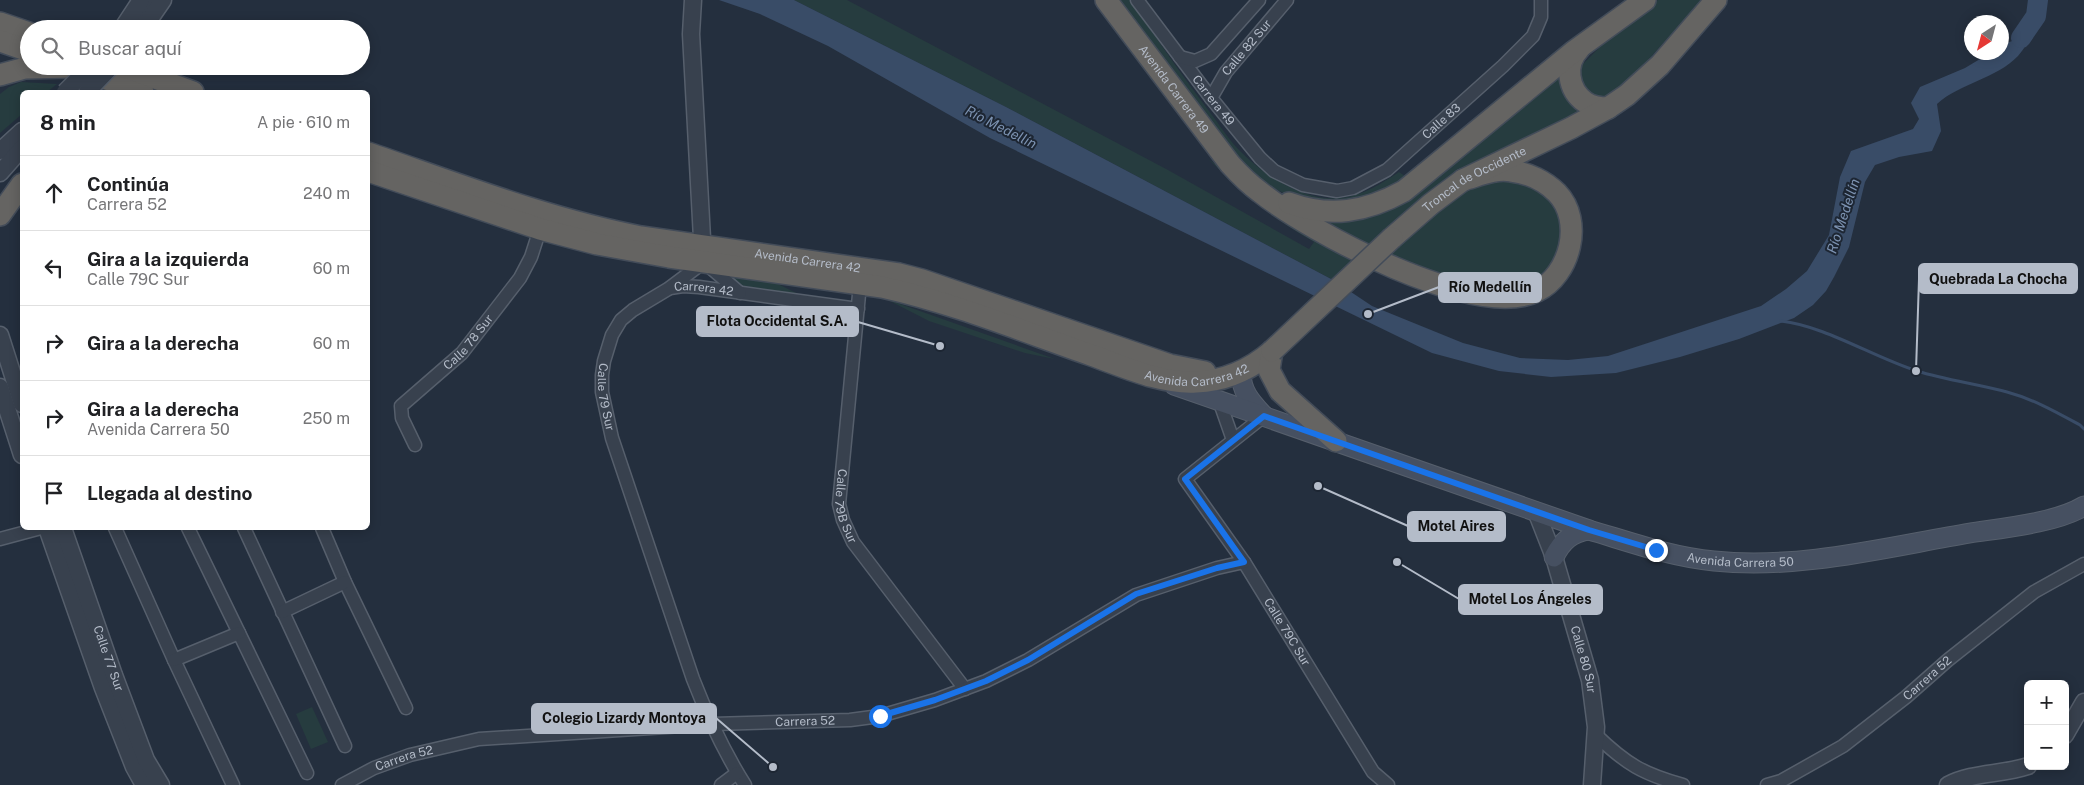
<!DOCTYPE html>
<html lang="es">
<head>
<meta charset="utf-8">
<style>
  :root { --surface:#fff; --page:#f6f6f6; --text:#202124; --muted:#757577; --line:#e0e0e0 }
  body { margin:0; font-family:"Public Sans",sans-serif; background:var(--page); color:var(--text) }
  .controls { position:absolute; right:15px; bottom:15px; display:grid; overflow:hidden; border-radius:8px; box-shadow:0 2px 12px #0003 }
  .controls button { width:45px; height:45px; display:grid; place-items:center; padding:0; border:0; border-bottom:1px solid var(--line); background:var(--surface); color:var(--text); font:25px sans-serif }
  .compass { position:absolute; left:1964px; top:15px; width:45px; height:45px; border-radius:50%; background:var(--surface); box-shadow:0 2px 12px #0003; rotate:216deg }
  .stop { position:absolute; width:15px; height:15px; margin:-11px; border:4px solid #1a73e8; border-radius:50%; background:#fff }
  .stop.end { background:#1a73e8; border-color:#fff; box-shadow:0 1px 5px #0008 }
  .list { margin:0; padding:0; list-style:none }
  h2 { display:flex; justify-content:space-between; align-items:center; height:65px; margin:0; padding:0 20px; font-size:21px }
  h2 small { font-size:16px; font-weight:400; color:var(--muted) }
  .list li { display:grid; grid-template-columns:32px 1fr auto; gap:15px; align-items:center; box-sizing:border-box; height:75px; padding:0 20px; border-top:1px solid var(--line) }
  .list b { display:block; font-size:19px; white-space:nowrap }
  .list p { margin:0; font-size:16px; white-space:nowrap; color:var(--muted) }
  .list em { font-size:16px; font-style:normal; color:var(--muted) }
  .icon { flex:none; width:28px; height:28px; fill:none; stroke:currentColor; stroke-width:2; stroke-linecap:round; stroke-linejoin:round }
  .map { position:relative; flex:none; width:2084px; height:785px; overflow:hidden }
  .search { position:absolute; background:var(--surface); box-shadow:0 2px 12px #0003; left:20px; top:20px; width:350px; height:55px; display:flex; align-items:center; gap:12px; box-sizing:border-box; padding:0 18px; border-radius:28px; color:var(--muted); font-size:19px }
  .panel { position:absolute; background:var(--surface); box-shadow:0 2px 12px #0003; left:20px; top:90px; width:350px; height:440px; border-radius:8px }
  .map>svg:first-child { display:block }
</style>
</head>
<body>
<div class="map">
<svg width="2084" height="785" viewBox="0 0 2084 785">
  <rect width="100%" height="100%" fill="#242f3e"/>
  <g fill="#263c3f">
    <path d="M 794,0 L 847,0 L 1168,170 L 1309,249 L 1314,242 C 1273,220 1241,190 1208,159 L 1266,200 L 1359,257 L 1333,280 L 1006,107 Z"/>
    <path d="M 1114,0 L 1130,0 C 1157,39 1183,77 1212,115 C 1221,127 1229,140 1240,151 C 1265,176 1304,202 1341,198 C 1362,196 1381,184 1399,172 L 1405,176 L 1379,194 L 1343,204 L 1297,199 L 1264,184 L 1233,157 Z"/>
    <path d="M 1658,0 L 1702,0 L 1630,80 L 1610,96 L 1599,98 L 1587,93 L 1580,84 L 1581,66 L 1600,47 Z"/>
    <path d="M 1563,72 L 1590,112 L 1495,155 L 1399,244 L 1470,187 L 1498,177 L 1542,187 L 1564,219 L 1562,253 L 1540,281 L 1515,292 L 1481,287 L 1416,267 L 1366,243 L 1310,214 L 1344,222 L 1374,216 L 1401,203 L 1431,184 Z"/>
    <path d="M 21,82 L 57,84 L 47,92 L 22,92 L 22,114 L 0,133 L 0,94 L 9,87 Z"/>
    <path d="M 727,276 L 774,282 L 798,294 L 744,286 Z"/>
    <path d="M 886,299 L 1055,359 L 1025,353 L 929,321 Z"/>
    <path d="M 312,707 L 328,742 L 311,749 L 296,714 Z"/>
  </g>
  <path fill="#394c67" d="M 719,0 L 794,0 L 1006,107 L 1333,280 L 1372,306 L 1463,343 L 1520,358 L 1568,360 L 1608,356 L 1761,306 L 1786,289 L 1807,271 L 1829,235 L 1840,177 L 1851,151 L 1913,129 L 1919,119 L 1911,103 L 1920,87 L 1965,68 L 1990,53 L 2002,52 L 2002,45 L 2012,41 L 2030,10 L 2041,19 C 2034,31 2027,46 2018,56 C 1996,79 1960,83 1937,104 L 1941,131 L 1932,151 L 1899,157 L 1875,165 L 1865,182 L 1849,247 L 1834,277 L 1826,291 L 1813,305 L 1794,318 L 1739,339 L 1680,357 L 1616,373 L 1551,377 L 1499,371 L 1432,353 L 990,138 L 828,46 L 760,14 Z"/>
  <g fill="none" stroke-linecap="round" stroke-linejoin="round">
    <path stroke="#394c67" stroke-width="3" d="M 1781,321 C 1825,326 1873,357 1917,371 C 1946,380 1977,384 2007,392 C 2033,399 2056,412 2080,425 L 2084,429"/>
    <path stroke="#394c67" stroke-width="20" d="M 2021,38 L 2036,16 L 2038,0"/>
    <defs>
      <g id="minor">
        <path id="s1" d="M 1137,0 L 1211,98 L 1260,158 L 1274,171 L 1303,185 L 1337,191 L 1353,188 L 1387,170 L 1503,66 L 1533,36 L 1541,17 L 1541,0"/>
        <path d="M 134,29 L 152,0"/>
        <path d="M 1180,57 L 1195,61 L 1211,54 L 1259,0"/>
        <path id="s2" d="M 1211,98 L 1226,72 L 1287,0"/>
        <path id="s3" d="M 860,284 L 839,504 L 843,520 L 853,542 L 965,689"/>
        <path id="s4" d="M 670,288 L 683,286 L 699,287 L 858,309"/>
        <path id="s5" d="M 740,293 L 704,262 L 668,289 L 633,310 L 621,320 L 612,335 L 604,361 L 602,375 L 602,392 L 612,438 L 693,679 C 707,715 724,752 745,785"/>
        <path d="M 1219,400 L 1233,440"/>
        <path id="s6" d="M 1264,416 L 1185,479 L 1244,562 L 1373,772 L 1388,785"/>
        <path id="s7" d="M 415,445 L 402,418 L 401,406 L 462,353 L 520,278 L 531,257 L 540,229"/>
        <path d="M 115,528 L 174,660 L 233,785"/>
        <path d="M 188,528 L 307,773"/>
        <path d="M 244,528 L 345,746"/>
        <path d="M 322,528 L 345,582 L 406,708"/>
        <path d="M 0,539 L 41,528"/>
        <path d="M 282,612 L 345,582"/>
        <path d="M 174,660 L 239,633"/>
        <path d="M 1596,735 C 1626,764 1643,774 1683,785"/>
        <path id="s8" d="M 342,785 L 374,768 L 410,755 L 479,739 L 713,724 L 850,720 L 880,716 L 935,700 L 986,681 L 1028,660 L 1136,595 L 1217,568 L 1244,562"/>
        <path d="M 721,785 L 737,773"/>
        <path id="s9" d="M 1767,785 L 1781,781 L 1843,746 L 1906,697 L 1948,660 L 2034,592 L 2084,564"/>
      </g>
      <g id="tertiary">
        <path d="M 693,0 L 691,34 L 703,257"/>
        <path d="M 122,29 L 141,0"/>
        <path d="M 143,29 L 163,0"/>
        <path d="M 0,151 L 22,131"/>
        <path d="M 0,173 L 22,148"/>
        <path d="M 0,335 L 22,404"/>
        <path d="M 0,387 L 22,455"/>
        <path id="s10" d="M 1536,511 L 1554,557 L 1590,680 L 1596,727 L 1592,785"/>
        <path d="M 47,528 L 103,688 L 134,767 L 144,785"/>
        <path id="s11" d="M 63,528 L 114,675 L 146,760 L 161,785"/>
        <path d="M 2065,735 L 2084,702"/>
        <path d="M 1948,785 C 1973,772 2001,775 2028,766"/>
      </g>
      <g id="secondary">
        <path d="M 1241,372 C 1241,391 1250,401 1263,415"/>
        <path id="s12" d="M 1174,385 L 1589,530 C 1630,542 1671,557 1714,561 C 1799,570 1887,547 1970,533 C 2003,528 2056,523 2084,506"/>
        <path d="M 1554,557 C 1562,541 1571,533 1589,530"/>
      </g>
      <g id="trunk">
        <path id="s13" d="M 1106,0 L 1230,164 C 1239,174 1249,184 1260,192 C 1310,232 1476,321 1537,291 C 1570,275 1584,221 1557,193 C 1545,181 1528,173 1511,171 C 1495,168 1478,176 1463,180"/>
        <path d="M 0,23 L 29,33"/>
        <path d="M 0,41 L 29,51"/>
        <path d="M 1579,49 C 1564,64 1568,90 1585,102 C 1592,107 1600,108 1608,108"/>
        <path d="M 71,66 L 143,92"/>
        <path d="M 122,66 L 193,92"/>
        <path d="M 0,75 L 25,68 L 72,67"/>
        <path id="s14" d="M 368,153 C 458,184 548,219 641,237 L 899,274 L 922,280 L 1170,365 L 1205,372"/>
        <path id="s15" d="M 368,171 L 540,229 L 597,244 L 669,257 L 882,287 C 954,303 1022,331 1091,355 C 1125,367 1160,384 1196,382 C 1225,381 1251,369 1272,351"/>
        <path d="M 1289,203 C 1330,218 1366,212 1404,191 L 1573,52 L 1645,0"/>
        <path d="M 0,215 L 22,184"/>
        <path id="s16" d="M 1392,238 L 1431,204 L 1463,180 L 1571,128 L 1608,108 L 1627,95 L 1660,65 L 1716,0"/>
        <path d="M 1272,351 L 1269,370 L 1280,391 L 1336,441"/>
      </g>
    </defs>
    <use href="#minor" stroke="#565f6c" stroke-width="15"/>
    <use href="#tertiary" stroke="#565f6c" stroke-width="19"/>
    <use href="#secondary" stroke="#565f6c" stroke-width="21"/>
    <use href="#trunk" stroke="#434c59" stroke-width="24"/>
    <use href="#minor" stroke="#38414e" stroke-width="12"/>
    <use href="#tertiary" stroke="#38414e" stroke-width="16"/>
    <use href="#secondary" stroke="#465061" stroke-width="19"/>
    <use href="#trunk" stroke="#656462" stroke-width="21"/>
    <defs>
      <g id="tertiary-bridge">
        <path d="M 65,92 L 91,66"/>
        <path d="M 87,92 L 112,66"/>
      </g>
      <path id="trunk-bridge" d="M 1272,351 L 1392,238"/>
    </defs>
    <use href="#tertiary-bridge" stroke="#565f6c" stroke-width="19" stroke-linecap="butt"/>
    <use href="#trunk-bridge" stroke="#434c59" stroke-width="24" stroke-linecap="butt"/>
    <use href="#tertiary-bridge" stroke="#38414e" stroke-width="16"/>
    <use href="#trunk-bridge" stroke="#656462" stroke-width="21"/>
  </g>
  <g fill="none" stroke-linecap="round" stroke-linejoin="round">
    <path stroke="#1a73e8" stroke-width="6" d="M 880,716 L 935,700 L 986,681 L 1028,660 L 1136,594 L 1217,568 L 1244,562 L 1185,479 L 1264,416 L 1589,530 L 1656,550"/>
  </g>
  <g text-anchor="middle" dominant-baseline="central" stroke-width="4" stroke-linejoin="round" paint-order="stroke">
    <g font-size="12" fill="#b4bcc9" stroke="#1d2633">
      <text stroke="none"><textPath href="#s2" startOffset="62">Calle 82 Sur</textPath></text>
      <text stroke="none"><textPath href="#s13" startOffset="112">Avenida Carrera 49</textPath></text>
      <text stroke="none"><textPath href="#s1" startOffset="126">Carrera 49</textPath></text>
      <text stroke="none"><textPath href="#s1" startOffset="414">Calle 83</textPath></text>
      <text stroke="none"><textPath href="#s16" startOffset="102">Troncal de Occidente</textPath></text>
      <text stroke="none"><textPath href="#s14" startOffset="454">Avenida Carrera 42</textPath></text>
      <text stroke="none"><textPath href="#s4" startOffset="34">Carrera 42</textPath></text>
      <text stroke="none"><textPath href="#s7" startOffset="135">Calle 78 Sur</textPath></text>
      <text stroke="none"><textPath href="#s15" startOffset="859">Avenida Carrera 42</textPath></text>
      <text stroke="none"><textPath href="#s5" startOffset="230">Calle 79 Sur</textPath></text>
      <text stroke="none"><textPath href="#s3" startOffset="224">Calle 79B Sur</textPath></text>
      <text stroke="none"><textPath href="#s12" startOffset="595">Avenida Carrera 50</textPath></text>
      <text stroke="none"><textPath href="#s6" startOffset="285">Calle 79C Sur</textPath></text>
      <text stroke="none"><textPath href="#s11" startOffset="138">Calle 77 Sur</textPath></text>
      <text stroke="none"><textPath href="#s10" startOffset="156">Calle 80 Sur</textPath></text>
      <text stroke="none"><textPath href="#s9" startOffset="194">Carrera 52</textPath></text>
      <text stroke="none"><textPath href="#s8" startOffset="472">Carrera 52</textPath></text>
      <text stroke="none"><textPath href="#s8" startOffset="68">Carrera 52</textPath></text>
    </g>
    <g font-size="14" font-style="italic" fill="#7c92b1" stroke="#1d2633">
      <text transform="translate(1001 127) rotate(27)">Río Medellín</text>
      <text transform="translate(1843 216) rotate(-72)">Río Medellín</text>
    </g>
  </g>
  <path fill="none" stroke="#b4bcc9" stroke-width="2" d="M1916 371L1919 279M1368 314L1439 287M940 346L858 322M1318 486L1408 526M1397 562L1459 599M773 767L716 718"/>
  <g fill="#b4bcc9" stroke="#1d2633" stroke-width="2">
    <circle cx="1916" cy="371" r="5"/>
    <circle cx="1368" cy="314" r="5"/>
    <circle cx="940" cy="346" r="5"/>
    <circle cx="1318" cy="486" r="5"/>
    <circle cx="1397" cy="562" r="5"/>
    <circle cx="773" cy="767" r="5"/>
  </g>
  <g fill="#b4bcc9" stroke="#b4bcc9" stroke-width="2">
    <rect x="1919" y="264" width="158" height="29" rx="5"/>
    <rect x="1439" y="273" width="102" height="29" rx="5"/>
    <rect x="697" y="307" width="161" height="29" rx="5"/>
    <rect x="1408" y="512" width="97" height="29" rx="5"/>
    <rect x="1459" y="585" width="143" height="29" rx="5"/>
    <rect x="532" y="704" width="184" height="29" rx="5"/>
  </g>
  <g font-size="14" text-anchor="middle" font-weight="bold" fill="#111">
    <text x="1998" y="284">Quebrada La Chocha</text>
    <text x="1490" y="292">Río Medellín</text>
    <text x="777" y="326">Flota Occidental S.A.</text>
    <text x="1456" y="531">Motel Aires</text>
    <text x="1530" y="604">Motel Los Ángeles</text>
    <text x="624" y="723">Colegio Lizardy Montoya</text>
  </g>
</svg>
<div class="controls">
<button>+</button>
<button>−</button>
</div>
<svg class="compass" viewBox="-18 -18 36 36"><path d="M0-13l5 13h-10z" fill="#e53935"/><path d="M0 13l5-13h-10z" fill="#757577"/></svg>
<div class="stop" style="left:880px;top:716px"></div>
<div class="stop end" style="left:1656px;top:550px"></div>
<div class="search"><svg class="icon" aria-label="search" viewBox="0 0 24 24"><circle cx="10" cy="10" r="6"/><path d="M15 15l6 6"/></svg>Buscar aquí</div>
<section class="panel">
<h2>8 min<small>A pie · 610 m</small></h2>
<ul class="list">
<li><svg class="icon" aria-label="ahead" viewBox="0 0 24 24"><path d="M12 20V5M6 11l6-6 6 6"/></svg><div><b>Continúa</b><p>Carrera 52</p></div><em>240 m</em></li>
<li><svg class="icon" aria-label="left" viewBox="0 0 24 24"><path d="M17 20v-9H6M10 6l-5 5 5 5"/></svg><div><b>Gira a la izquierda</b><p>Calle 79C Sur</p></div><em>60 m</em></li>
<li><svg class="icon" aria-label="right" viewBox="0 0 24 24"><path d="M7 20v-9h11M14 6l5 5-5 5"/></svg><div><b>Gira a la derecha</b></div><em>60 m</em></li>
<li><svg class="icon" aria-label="right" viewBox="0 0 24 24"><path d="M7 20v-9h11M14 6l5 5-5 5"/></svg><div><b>Gira a la derecha</b><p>Avenida Carrera 50</p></div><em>250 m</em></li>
<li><svg class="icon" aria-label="arrive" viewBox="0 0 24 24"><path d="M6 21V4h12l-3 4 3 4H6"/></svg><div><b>Llegada al destino</b></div></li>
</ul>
</section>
</div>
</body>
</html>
